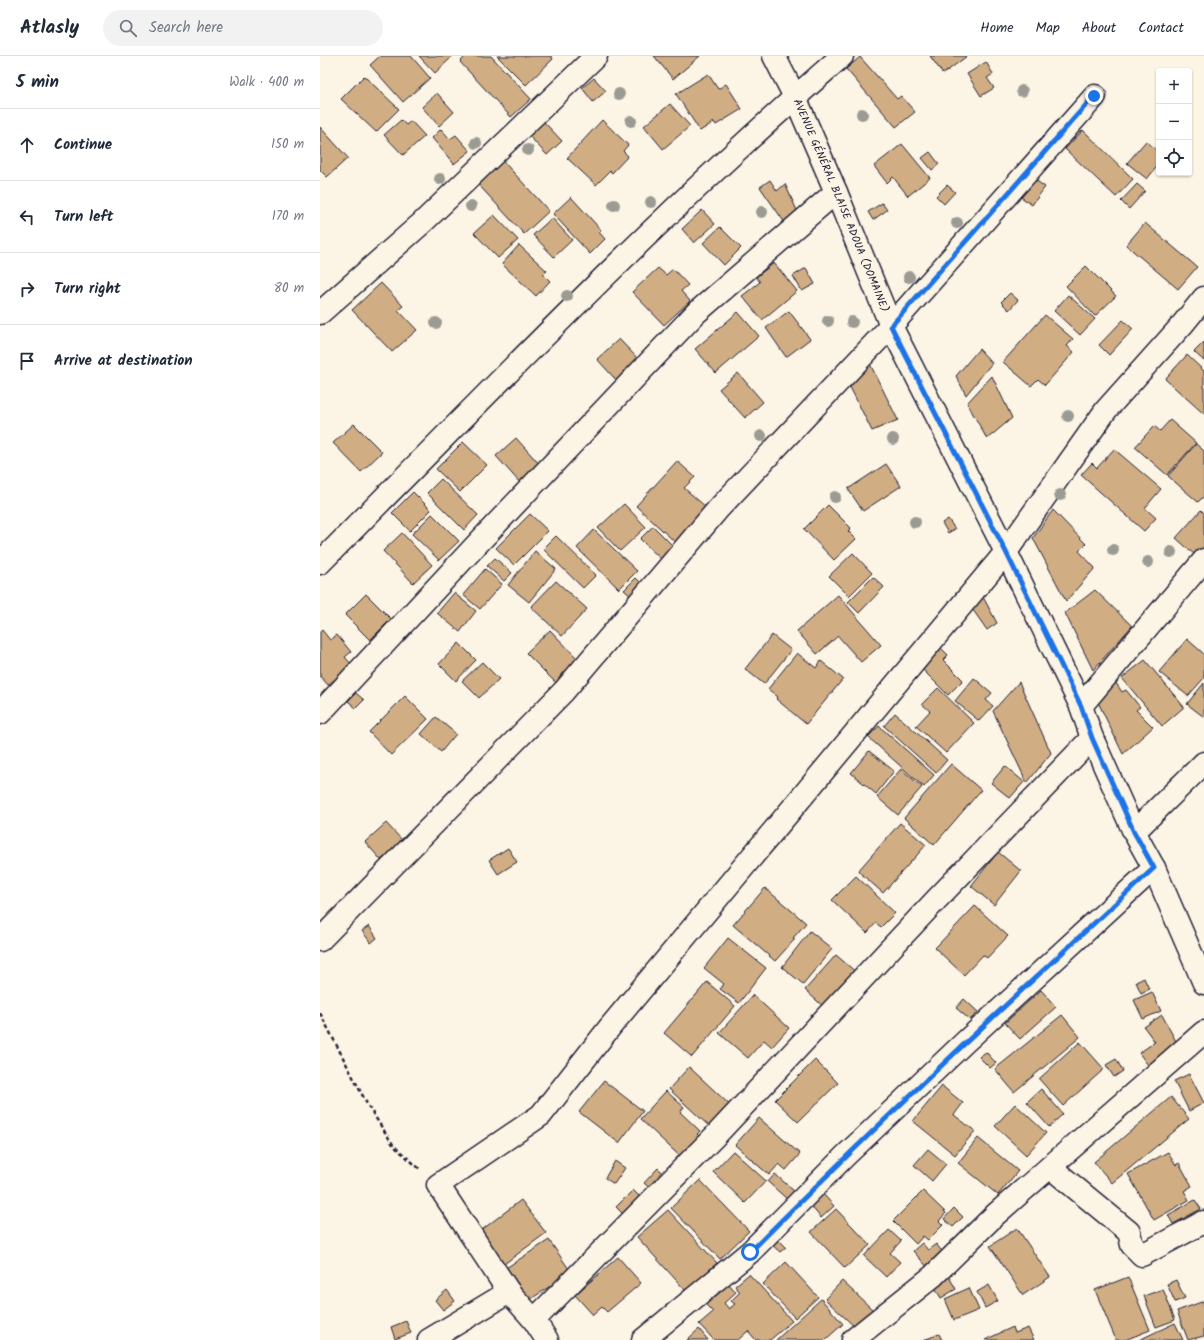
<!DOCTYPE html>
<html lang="en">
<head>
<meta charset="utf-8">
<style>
  :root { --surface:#fff; --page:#f2f2f3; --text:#1f2937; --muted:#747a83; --line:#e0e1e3 }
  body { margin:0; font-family:Kalam,sans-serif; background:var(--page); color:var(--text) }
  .controls { position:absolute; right:12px; top:12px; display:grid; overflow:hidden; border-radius:4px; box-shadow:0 1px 3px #0004 }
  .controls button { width:36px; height:36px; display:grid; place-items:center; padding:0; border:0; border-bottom:1px solid var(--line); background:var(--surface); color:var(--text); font:20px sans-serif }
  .stop { position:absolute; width:12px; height:12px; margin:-9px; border:3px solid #1a73e8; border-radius:50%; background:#fff }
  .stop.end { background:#1a73e8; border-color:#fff; box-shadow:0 1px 4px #0008 }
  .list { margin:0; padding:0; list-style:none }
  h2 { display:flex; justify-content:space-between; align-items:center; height:52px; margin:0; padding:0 16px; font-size:17px }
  h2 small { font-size:13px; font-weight:400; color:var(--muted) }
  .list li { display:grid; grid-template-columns:26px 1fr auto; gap:12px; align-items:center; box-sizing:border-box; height:72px; padding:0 16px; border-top:1px solid var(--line) }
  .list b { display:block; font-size:15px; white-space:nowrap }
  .list em { font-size:13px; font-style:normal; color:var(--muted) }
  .icon { flex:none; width:22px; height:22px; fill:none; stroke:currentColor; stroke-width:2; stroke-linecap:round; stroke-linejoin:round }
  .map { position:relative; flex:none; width:884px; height:1284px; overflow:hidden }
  header { display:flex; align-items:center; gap:24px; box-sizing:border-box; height:56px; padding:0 20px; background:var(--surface); border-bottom:1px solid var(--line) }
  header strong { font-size:19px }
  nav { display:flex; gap:22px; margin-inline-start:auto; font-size:14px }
  .search { width:280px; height:36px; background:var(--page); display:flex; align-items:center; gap:10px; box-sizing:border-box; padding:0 14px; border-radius:22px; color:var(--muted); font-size:15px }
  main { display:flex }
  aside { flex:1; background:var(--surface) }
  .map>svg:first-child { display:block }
</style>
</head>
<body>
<header>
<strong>Atlasly</strong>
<div class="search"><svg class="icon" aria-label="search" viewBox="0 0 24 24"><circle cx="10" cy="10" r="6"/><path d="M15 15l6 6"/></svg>Search here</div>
<nav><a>Home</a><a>Map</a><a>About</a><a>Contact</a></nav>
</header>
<main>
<aside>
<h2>5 min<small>Walk · 400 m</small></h2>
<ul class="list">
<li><svg class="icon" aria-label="ahead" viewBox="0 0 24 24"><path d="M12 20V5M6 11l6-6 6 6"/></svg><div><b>Continue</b></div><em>150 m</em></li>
<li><svg class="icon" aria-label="left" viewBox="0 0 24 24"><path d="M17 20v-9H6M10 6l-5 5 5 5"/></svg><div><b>Turn left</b></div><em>170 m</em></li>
<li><svg class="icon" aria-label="right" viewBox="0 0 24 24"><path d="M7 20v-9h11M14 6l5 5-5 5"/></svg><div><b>Turn right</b></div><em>80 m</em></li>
<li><svg class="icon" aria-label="arrive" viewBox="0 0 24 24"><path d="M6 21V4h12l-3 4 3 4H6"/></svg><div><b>Arrive at destination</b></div></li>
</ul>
</aside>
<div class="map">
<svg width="884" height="1284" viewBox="0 0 884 1284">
  <rect width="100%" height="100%" fill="#fcf5e5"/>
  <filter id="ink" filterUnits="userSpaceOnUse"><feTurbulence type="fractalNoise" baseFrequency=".025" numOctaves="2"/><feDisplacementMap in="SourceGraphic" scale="8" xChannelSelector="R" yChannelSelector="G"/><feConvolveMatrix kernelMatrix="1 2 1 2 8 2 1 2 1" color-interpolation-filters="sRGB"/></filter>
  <g filter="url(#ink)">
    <g fill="#d1ad83" stroke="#22223b">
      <path d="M 60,0 L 91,0 L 110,22 L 83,46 L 50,9 Z"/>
      <path d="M 99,0 L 133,0 L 115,17 Z"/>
      <path d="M 146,0 L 171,0 L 211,43 L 191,61 L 140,6 Z"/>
      <path d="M 177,0 L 231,0 L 233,3 L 206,29 Z"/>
      <path d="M 334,0 L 380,0 L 353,23 Z"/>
      <path d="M 610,0 L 647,0 L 623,18 Z"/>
      <path d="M 540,1 L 577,43 L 581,40 L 595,56 L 576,71 L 526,13 Z"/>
      <path d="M 666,6 L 673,18 L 667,22 L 674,32 L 661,40 L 647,18 Z"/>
      <path d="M 388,18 L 398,33 L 406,28 L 422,53 L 396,69 L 394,66 L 380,75 L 356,38 Z"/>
      <path d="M 44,20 L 79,53 L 56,76 L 21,43 Z"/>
      <path d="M 274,22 L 286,35 L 273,46 L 262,32 Z"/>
      <path d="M 117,37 L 134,56 L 119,70 L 102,51 Z"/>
      <path d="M 350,48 L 370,70 L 343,93 L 324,70 Z"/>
      <path d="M 81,64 L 86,69 L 91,65 L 105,80 L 83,99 L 64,79 Z"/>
      <path d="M 282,64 L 308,89 L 303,95 L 308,100 L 292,117 L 290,115 L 276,129 L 247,102 Z"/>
      <path d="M 224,66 L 242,85 L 227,99 L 209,80 Z"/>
      <path d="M 0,71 L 28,102 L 7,121 L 0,114 Z"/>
      <path d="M 121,73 L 130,83 L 136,79 L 150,95 L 134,108 L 112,82 Z"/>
      <path d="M 763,74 L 813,123 L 796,141 L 745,93 Z"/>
      <path d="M 826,85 L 839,96 L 839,108 L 827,123 L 807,107 Z"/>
      <path d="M 582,88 L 610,122 L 588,140 L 573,121 L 567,127 L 554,110 Z"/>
      <path d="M 610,96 L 619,108 L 612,114 L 602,102 Z"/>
      <path d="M 181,103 L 229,155 L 204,178 L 156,126 Z"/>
      <path d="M 714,123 L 725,131 L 712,149 L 701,141 Z"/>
      <path d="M 450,124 L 457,135 L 465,128 L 479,159 L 465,167 L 440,131 Z"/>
      <path d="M 817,128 L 825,135 L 809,153 L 801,145 Z"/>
      <path d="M 627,129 L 635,136 L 624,148 L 616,140 Z"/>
      <path d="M 251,141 L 281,174 L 278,175 L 285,183 L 270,198 L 233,158 Z"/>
      <path d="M 562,147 L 567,154 L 553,164 L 548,156 Z"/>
      <path d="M 382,154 L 395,168 L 374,187 L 362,173 Z"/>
      <path d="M 174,159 L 198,184 L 178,202 L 154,177 Z"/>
      <path d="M 232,162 L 252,184 L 234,201 L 213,179 Z"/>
      <path d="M 825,167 L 877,211 L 858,233 L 806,189 Z"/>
      <path d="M 400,171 L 421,192 L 404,209 L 383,187 Z"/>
      <path d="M 199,189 L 227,215 L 223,218 L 230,225 L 216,240 L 182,208 Z"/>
      <path d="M 454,207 L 477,235 L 442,264 L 422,240 L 440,226 L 436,221 Z"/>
      <path d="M 766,210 L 796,240 L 775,260 L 746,230 Z"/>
      <path d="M 338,212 L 346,219 L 353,213 L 368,229 L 361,235 L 370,245 L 344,269 L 312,236 Z"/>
      <path d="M 486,212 L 495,228 L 482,235 L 473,220 Z"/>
      <path d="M 61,227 L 83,250 L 78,254 L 97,274 L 72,296 L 32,254 Z"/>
      <path d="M 690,237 L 698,244 L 689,254 L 681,246 Z"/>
      <path d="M 748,239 L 775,263 L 760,279 L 734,255 Z"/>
      <path d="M 469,255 L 490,283 L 466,301 L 446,272 Z"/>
      <path d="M 418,256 L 439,280 L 396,317 L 375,293 Z"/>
      <path d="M 725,259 L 753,283 L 747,290 L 754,296 L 725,329 L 718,323 L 711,330 L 683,306 Z"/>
      <path d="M 803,264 L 813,273 L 789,299 L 779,289 Z"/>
      <path d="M 299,283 L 319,304 L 297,325 L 277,303 Z"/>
      <path d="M 884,286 L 884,305 L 874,296 Z"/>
      <path d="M 659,293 L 672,307 L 646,339 L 636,320 Z"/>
      <path d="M 867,299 L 884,315 L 884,358 L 845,323 Z"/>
      <path d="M 549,306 L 578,364 L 552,375 L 530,331 Z"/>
      <path d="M 418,317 L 443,346 L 425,362 L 399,333 Z"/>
      <path d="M 672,320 L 692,362 L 667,383 L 647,347 Z"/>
      <path d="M 850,364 L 876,387 L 847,419 L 815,391 L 834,370 L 840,375 Z"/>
      <path d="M 34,368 L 62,396 L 41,416 L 13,387 Z"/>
      <path d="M 196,382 L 221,410 L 201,428 L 176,400 Z"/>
      <path d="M 143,386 L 167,409 L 140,436 L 116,413 Z"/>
      <path d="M 876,388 L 884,395 L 884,440 L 878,446 L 848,420 Z"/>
      <path d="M 794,393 L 841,433 L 825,452 L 836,462 L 824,475 L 761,419 L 772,407 L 777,412 Z"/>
      <path d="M 357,405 L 375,421 L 364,432 L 387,452 L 355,486 L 316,450 Z"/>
      <path d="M 566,408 L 581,430 L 543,455 L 528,433 Z"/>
      <path d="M 121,423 L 158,459 L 144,474 L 107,437 Z"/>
      <path d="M 93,436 L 111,454 L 90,475 L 72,457 Z"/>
      <path d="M 304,448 L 326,471 L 300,495 L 278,472 Z"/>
      <path d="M 508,449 L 531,472 L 528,475 L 536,483 L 514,504 L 484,473 Z"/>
      <path d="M 733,454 L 766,488 L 759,495 L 775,512 L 746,545 L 713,482 Z"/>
      <path d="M 881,454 L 884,457 L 884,491 L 876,500 L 856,482 Z"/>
      <path d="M 112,458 L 139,485 L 119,504 L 92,478 Z"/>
      <path d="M 210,458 L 228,475 L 194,509 L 176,492 Z"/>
      <path d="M 628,463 L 635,473 L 628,477 L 622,467 Z"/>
      <path d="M 333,470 L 355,492 L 343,505 L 320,483 Z"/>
      <path d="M 274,474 L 317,515 L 299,533 L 257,492 Z"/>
      <path d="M 82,477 L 112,509 L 93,527 L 63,495 Z"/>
      <path d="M 236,480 L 276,519 L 263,532 L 223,493 Z"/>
      <path d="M 215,495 L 236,513 L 209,546 L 188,529 Z"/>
      <path d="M 533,497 L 552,517 L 529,540 L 509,520 Z"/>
      <path d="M 175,502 L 192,517 L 184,525 L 167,510 Z"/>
      <path d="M 165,513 L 182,528 L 160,553 L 143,539 Z"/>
      <path d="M 553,521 L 564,531 L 539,557 L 528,546 Z"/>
      <path d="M 316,522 L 323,529 L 312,541 L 304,534 Z"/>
      <path d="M 236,525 L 267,553 L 242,580 L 211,551 Z"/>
      <path d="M 775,534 L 812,570 L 773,614 L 745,557 Z"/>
      <path d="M 134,537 L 156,555 L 140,576 L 117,557 Z"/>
      <path d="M 46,538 L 71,563 L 50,584 L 25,559 Z"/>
      <path d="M 518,539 L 561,589 L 541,606 L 518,580 L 497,598 L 477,575 Z"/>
      <path d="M 663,541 L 677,567 L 667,574 L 653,554 Z"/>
      <path d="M 2,574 L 10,584 L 17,579 L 31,596 L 25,601 L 32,609 L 8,629 L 0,620 L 0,576 Z"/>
      <path d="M 230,574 L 259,604 L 236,627 L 206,597 Z"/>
      <path d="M 452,579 L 471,594 L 444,628 L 425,613 Z"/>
      <path d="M 867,583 L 884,598 L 884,622 L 868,640 L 839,616 Z"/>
      <path d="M 139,587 L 156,604 L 136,625 L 119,608 Z"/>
      <path d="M 619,590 L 628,599 L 623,604 L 643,624 L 628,639 L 599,610 Z"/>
      <path d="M 477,597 L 496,612 L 501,605 L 523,623 L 486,668 L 456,643 L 458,641 L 448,633 Z"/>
      <path d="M 825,604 L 864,651 L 842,670 L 802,622 Z"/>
      <path d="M 162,606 L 179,623 L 159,642 L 142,625 Z"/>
      <path d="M 654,622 L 672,637 L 666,644 L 673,650 L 659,665 L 635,645 Z"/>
      <path d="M 794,624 L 802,636 L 806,634 L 820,651 L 816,654 L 833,671 L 803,698 L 776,642 Z"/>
      <path d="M 699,626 L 731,697 L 707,727 L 673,655 Z"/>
      <path d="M 884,627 L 884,661 L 867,648 Z"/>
      <path d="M 618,632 L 654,667 L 626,697 L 596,670 L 610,655 L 602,648 Z"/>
      <path d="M 36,637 L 44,644 L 36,652 L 28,645 Z"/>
      <path d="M 85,640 L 108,663 L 71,699 L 49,676 Z"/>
      <path d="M 575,657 L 627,704 L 616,717 L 564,670 Z"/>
      <path d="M 116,661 L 136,678 L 121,696 L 101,678 Z"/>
      <path d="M 559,670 L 614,719 L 604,731 L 548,681 Z"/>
      <path d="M 549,695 L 574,715 L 556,738 L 531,717 Z"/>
      <path d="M 631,708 L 661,734 L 614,789 L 584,762 Z"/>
      <path d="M 685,710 L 704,726 L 690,742 L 671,727 Z"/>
      <path d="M 581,713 L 602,731 L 578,759 L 557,741 Z"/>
      <path d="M 66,767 L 83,785 L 61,804 L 45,786 Z"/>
      <path d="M 580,767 L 606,789 L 563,837 L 538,815 Z"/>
      <path d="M 188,792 L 197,806 L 178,818 L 169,804 Z"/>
      <path d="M 678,796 L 701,815 L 674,849 L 651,830 Z"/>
      <path d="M 536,820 L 575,857 L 561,871 L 556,867 L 547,877 L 512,844 Z"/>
      <path d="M 445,832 L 486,867 L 473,882 L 475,883 L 455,905 L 413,869 Z"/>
      <path d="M 655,850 L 688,880 L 667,902 L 663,899 L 644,919 L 615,892 Z"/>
      <path d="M 49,870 L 57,882 L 51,887 L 42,875 Z"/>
      <path d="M 490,875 L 512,893 L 483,928 L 462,911 Z"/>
      <path d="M 408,882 L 446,912 L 419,947 L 400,933 L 404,928 L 384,912 Z"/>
      <path d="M 516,899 L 537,917 L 506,953 L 485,934 Z"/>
      <path d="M 824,922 L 829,933 L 821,937 L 816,926 Z"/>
      <path d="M 387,926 L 415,950 L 372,1001 L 344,977 Z"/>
      <path d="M 721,934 L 736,951 L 700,983 L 685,967 Z"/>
      <path d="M 832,936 L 841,955 L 823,963 L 814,944 Z"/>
      <path d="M 433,939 L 469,972 L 452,991 L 444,984 L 428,1002 L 399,977 Z"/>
      <path d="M 644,943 L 658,956 L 650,964 L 636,952 Z"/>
      <path d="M 742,959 L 760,981 L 694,1036 L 675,1013 Z"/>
      <path d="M 842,959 L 860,993 L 831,1013 L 819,997 L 835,986 L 824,971 Z"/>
      <path d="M 760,986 L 784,1013 L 743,1050 L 719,1023 Z"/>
      <path d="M 666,996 L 676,1007 L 670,1012 L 659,1001 Z"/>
      <path d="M 796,1003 L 803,1015 L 794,1021 L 786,1009 Z"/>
      <path d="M 495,1004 L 518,1027 L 478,1066 L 455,1044 Z"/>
      <path d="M 369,1011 L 411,1050 L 391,1072 L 349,1033 Z"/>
      <path d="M 869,1018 L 884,1047 L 869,1055 L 854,1025 Z"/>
      <path d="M 284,1025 L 323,1055 L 299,1087 L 259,1056 Z"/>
      <path d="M 622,1030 L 643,1047 L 634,1059 L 655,1075 L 635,1099 L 593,1065 Z"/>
      <path d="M 721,1033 L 743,1058 L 729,1071 L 707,1046 Z"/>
      <path d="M 346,1035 L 364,1051 L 360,1056 L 380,1075 L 377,1078 L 385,1086 L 366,1106 L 320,1063 Z"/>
      <path d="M 851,1041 L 869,1063 L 792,1127 L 774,1106 Z"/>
      <path d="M 695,1048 L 726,1077 L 706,1099 L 675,1070 Z"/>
      <path d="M 439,1062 L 480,1098 L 466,1114 L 459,1108 L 449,1119 L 415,1089 Z"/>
      <path d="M 658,1082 L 698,1115 L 678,1139 L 638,1107 Z"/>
      <path d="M 608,1093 L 626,1108 L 612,1125 L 594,1109 Z"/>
      <path d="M 413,1095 L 446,1125 L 425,1147 L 393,1116 Z"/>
      <path d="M 848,1096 L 856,1109 L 859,1107 L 872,1130 L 864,1135 L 869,1144 L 834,1164 L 808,1118 Z"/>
      <path d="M 295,1105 L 305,1112 L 294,1128 L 285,1122 Z"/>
      <path d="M 338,1112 L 347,1121 L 333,1135 L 324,1127 Z"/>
      <path d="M 455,1118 L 475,1136 L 468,1144 L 448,1126 Z"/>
      <path d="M 380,1124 L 429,1175 L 400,1203 L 351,1152 Z"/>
      <path d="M 313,1134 L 325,1146 L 308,1163 L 296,1151 Z"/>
      <path d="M 603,1135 L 626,1157 L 619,1165 L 623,1169 L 608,1184 L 603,1180 L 596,1188 L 573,1165 Z"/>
      <path d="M 503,1138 L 514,1150 L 501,1162 L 490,1149 Z"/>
      <path d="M 201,1144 L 226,1177 L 184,1208 L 159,1176 Z"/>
      <path d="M 875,1144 L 881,1153 L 853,1168 L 848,1159 Z"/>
      <path d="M 634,1152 L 643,1161 L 633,1171 L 624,1163 Z"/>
      <path d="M 516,1153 L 550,1189 L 525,1212 L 491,1176 Z"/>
      <path d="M 348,1154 L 397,1207 L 366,1235 L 317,1181 Z"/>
      <path d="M 697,1172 L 730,1221 L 703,1239 L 670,1190 Z"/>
      <path d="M 569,1174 L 581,1185 L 570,1197 L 580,1206 L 566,1221 L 544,1200 Z"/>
      <path d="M 457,1182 L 466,1191 L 460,1196 L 451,1188 Z"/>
      <path d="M 229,1184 L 251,1216 L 208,1245 L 186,1212 Z"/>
      <path d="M 602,1187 L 608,1194 L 616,1188 L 626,1200 L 610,1214 L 593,1195 Z"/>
      <path d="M 298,1201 L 321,1227 L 287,1256 L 282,1251 L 273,1259 L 255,1239 Z"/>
      <path d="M 466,1206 L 498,1241 L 475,1262 L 443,1228 Z"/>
      <path d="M 429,1218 L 472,1265 L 450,1284 L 436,1284 L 428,1275 L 418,1284 L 394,1284 L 379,1268 L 393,1256 L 386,1249 L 409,1228 L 416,1236 L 404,1247 L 409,1253 L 415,1248 L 411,1245 L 420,1236 L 415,1230 Z"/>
      <path d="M 629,1221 L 636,1233 L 621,1242 L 614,1230 Z"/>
      <path d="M 808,1221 L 830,1274 L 805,1284 L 796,1284 L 775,1234 Z"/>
      <path d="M 856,1224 L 865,1242 L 855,1246 L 847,1228 Z"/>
      <path d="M 522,1225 L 554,1255 L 537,1273 L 505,1243 Z"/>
      <path d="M 669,1229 L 678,1245 L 665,1252 L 657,1236 Z"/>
      <path d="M 649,1232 L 659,1254 L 634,1264 L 625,1243 Z"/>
      <path d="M 843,1233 L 855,1264 L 836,1271 L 824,1240 Z"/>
      <path d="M 127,1234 L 135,1245 L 123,1254 L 115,1244 Z"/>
      <path d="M 501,1243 L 523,1268 L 505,1284 L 456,1284 Z"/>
      <path d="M 884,1245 L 884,1280 L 868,1284 L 857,1255 Z"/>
      <path d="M 86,1265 L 91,1277 L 75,1283 L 71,1271 Z"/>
      <path d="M 855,1267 L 863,1284 L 819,1284 Z"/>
      <path d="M 693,1271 L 695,1277 L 708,1272 L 714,1284 L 665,1284 Z"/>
      <path d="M 379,1273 L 388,1284 L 367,1284 Z"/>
      <path d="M 619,1278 L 622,1284 L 604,1284 Z"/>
    </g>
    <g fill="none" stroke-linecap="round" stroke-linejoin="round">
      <defs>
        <g id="street">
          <path id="s1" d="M 454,0 L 475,41 L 516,136 L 571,270 L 686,496 L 761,650 L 772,682 L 814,776 L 834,812 L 884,927"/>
          <path d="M 0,257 L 102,167 L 276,0"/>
          <path d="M 0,507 C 170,335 339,159 522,0"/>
          <path d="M 761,650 L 884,504"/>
          <path d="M 0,657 L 160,485 L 376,257 L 516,136"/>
          <path d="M 814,776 L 884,707"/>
          <path d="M 0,884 L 244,635 L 399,452 L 571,270 L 775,40"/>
          <path d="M 730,1111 L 809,1176 L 812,1189 L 822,1199 L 884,1166"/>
          <path d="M 214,1264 L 396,1079 L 616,844 L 772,682"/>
          <path d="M 109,1284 L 189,1236"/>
          <path d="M 227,1284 L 214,1264 L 189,1236 L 118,1129 L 221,1059 L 290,971 L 686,496 L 786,354 L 862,269 L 884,242"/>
          <path d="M 323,1284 L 430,1196 L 525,1100 L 644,987 L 834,812"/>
          <path d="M 533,1284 L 613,1220 L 675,1159 L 884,976"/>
        </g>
      </defs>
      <use href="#street" stroke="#22223b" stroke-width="25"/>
      <path stroke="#22223b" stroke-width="2.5" stroke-dasharray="4 3" stroke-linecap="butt" d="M 0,957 L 48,1050 L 74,1090 L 101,1114"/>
      <use href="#street" stroke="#fcf5e5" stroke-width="22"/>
    </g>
    <g fill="#9b9b94">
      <circle cx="702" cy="35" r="6"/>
      <circle cx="299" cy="38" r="6"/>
      <circle cx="542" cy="58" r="6"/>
      <circle cx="311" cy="65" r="6"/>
      <circle cx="156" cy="87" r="6"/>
      <circle cx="208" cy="94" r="6"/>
      <circle cx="120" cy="123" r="6"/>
      <circle cx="331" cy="146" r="6"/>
      <circle cx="294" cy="149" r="6"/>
      <circle cx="151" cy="150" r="6"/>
      <circle cx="442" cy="156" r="6"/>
      <circle cx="637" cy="167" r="6"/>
      <circle cx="589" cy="221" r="6"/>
      <circle cx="247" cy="240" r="6"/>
      <circle cx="508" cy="265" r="6"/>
      <circle cx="532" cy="266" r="6"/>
      <circle cx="116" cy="267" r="6"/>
      <circle cx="748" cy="360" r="6"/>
      <circle cx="441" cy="380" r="6"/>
      <circle cx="573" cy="383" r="6"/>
      <circle cx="740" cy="439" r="6"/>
      <circle cx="515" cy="441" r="6"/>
      <circle cx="595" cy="466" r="6"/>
      <circle cx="793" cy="494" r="6"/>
      <circle cx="851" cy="496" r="6"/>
      <circle cx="828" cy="506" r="6"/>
    </g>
  </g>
  <g fill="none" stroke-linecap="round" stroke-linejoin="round" filter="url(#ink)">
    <path stroke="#1a73e8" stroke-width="5" d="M 430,1196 C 561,1064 697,938 834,812 L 814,776 L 772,682 L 761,650 L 686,496 L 571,270 L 774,40"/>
  </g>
  <g text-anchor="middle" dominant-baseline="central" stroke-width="4" stroke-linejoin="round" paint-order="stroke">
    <g font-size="11" fill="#22223b" stroke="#fcf5e5">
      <text stroke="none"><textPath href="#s1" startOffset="164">AVENUE GÉNÉRAL BLAISE ADOUA (DOMAINE)</textPath></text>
    </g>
  </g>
</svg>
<div class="controls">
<button>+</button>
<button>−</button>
<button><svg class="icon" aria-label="locate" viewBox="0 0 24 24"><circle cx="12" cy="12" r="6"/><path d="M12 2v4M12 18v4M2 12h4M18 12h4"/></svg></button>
</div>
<div class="stop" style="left:430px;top:1196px"></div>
<div class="stop end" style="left:774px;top:40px"></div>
</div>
</main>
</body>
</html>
